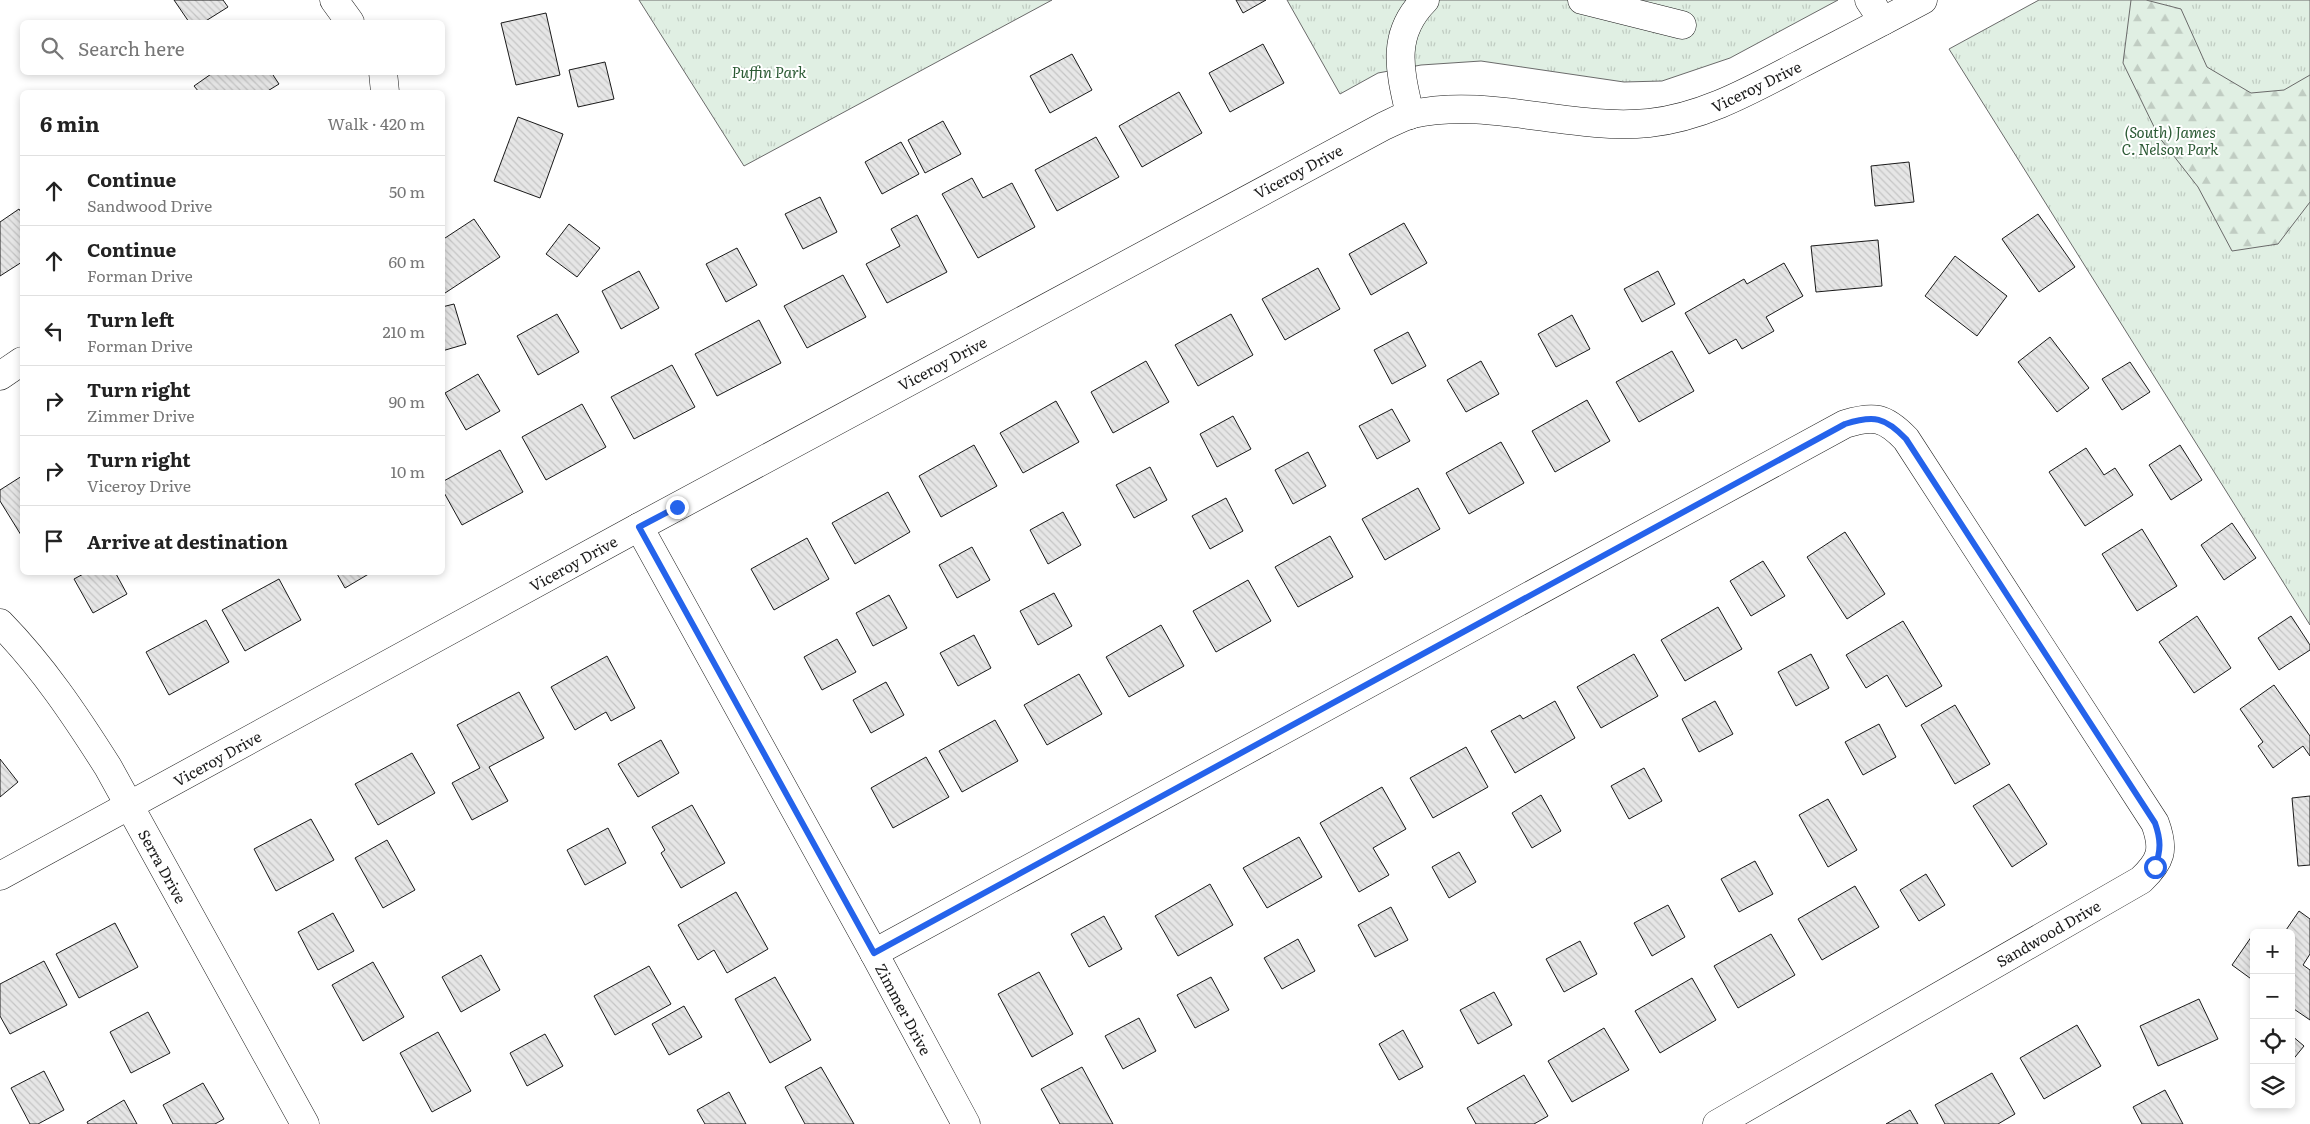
<!DOCTYPE html>
<html lang="en">
<head>
<meta charset="utf-8">
<style>
  :root { --surface:#fff; --page:#f2f2f2; --text:#222; --muted:#767676; --line:#e0e0e0 }
  body { margin:0; font-family:Literata,serif; background:var(--page); color:var(--text) }
  .controls { position:absolute; right:15px; bottom:15px; display:grid; overflow:hidden; border-radius:8px; box-shadow:0 2px 8px #0003 }
  .controls button { width:45px; height:45px; display:grid; place-items:center; padding:0; border:0; border-bottom:1px solid var(--line); background:var(--surface); color:var(--text); font:25px sans-serif }
  .stop { position:absolute; width:15px; height:15px; margin:-11px; border:4px solid #2563eb; border-radius:50%; background:#fff }
  .stop.end { background:#2563eb; border-color:#fff; box-shadow:0 1px 5px #0008 }
  .list { margin:0; padding:0; list-style:none }
  h2 { display:flex; justify-content:space-between; align-items:center; height:65px; margin:0; padding:0 20px; font-size:21px }
  h2 small { font-size:16px; font-weight:400; color:var(--muted) }
  .list li { display:grid; grid-template-columns:32px 1fr auto; gap:15px; align-items:center; box-sizing:border-box; height:70px; padding:0 20px; border-top:1px solid var(--line) }
  .list b { display:block; font-size:19px; white-space:nowrap }
  .list p { margin:0; font-size:16px; white-space:nowrap; color:var(--muted) }
  .list em { font-size:16px; font-style:normal; color:var(--muted) }
  .icon { flex:none; width:28px; height:28px; fill:none; stroke:currentColor; stroke-width:2; stroke-linecap:round; stroke-linejoin:round }
  .map { position:relative; flex:none; width:2310px; height:1124px; overflow:hidden }
  .search { position:absolute; background:var(--surface); box-shadow:0 2px 8px #0003; left:20px; top:20px; width:425px; height:55px; display:flex; align-items:center; gap:12px; box-sizing:border-box; padding:0 18px; border-radius:8px; color:var(--muted); font-size:19px }
  .panel { position:absolute; background:var(--surface); box-shadow:0 2px 8px #0003; left:20px; top:90px; width:425px; height:485px; border-radius:8px }
  .map>svg:first-child { display:block }
</style>
</head>
<body>
<div class="map">
<svg width="2310" height="1124" viewBox="0 0 2310 1124">
  <defs>
    <pattern id="grass-tufts" width="24" height="20" patternUnits="userSpaceOnUse" patternTransform="scale(1.25)"><rect width="24" height="20" fill="#e0efe3"/><path d="M3 7l-1-3M5 7V3M7 7l1-3M15 17l-1-3M17 17v-4M19 17l1-3" fill="none" stroke="#c0ccc2"/></pattern>
    <pattern id="forest-firs" width="22" height="20" patternUnits="userSpaceOnUse" patternTransform="scale(1.25)"><rect width="22" height="20" fill="#e0efe3"/><path d="M5 1l3.5 6h-7zM16 11l3.5 6h-7z" fill="#c0ccc2"/></pattern>
    <pattern id="building-back-hatch" width="6" height="6" patternUnits="userSpaceOnUse" patternTransform="scale(1.25)"><rect width="6" height="6" fill="#e6e6e6"/><path d="M-1 5l2 2M0 0l6 6M5-1l2 2" fill="none" stroke="#c5c5c5"/></pattern>
  </defs>
  <rect width="100%" height="100%" fill="#fff"/>
  <g fill="url(#grass-tufts)" stroke="#6a6a6a">
    <path d="M 639,0 L 1052,0 L 744,166 Z"/>
    <path d="M 1287,0 L 1838,0 L 1730,58 L 1662,81 L 1624,82 L 1481,61 L 1421,65 L 1378,73 L 1340,94 Z"/>
    <path d="M 2039,0 L 2310,0 L 2310,625 L 1949,49 Z"/>
  </g>
  <path fill="url(#forest-firs)" stroke="#6a6a6a" d="M 2131,0 L 2146,0 L 2181,9 L 2207,67 L 2251,93 L 2284,90 L 2310,75 L 2310,202 L 2278,244 L 2232,251 L 2198,187 L 2159,137 L 2123,63 Z"/>
  <g fill="url(#building-back-hatch)" stroke="#1a1a1a">
    <path d="M 174,0 L 223,0 L 228,7 L 204,22 L 189,22 Z"/>
    <path d="M 1236,0 L 1266,0 L 1243,13 Z"/>
    <path d="M 546,13 L 560,75 L 516,85 L 501,23 Z"/>
    <path d="M 1263,44 L 1284,83 L 1230,112 L 1209,73 Z"/>
    <path d="M 1072,54 L 1092,90 L 1050,113 L 1030,76 Z"/>
    <path d="M 605,62 L 614,99 L 578,107 L 569,70 Z"/>
    <path d="M 214,72 L 271,72 L 279,84 L 266,92 L 199,92 L 194,86 Z"/>
    <path d="M 1179,92 L 1202,133 L 1142,167 L 1119,126 Z"/>
    <path d="M 518,117 L 563,134 L 540,198 L 494,181 Z"/>
    <path d="M 943,121 L 961,154 L 925,173 L 908,140 Z"/>
    <path d="M 1096,137 L 1119,177 L 1057,211 L 1035,170 Z"/>
    <path d="M 901,142 L 919,174 L 882,194 L 865,162 Z"/>
    <path d="M 1909,162 L 1914,202 L 1875,206 L 1871,166 Z"/>
    <path d="M 972,178 L 983,198 L 1012,183 L 1035,227 L 978,258 L 942,194 Z"/>
    <path d="M 820,197 L 837,232 L 803,249 L 785,214 Z"/>
    <path d="M 19,209 L 22,214 L 22,262 L 0,276 L 0,222 Z"/>
    <path d="M 2038,214 L 2075,267 L 2039,292 L 2002,239 Z"/>
    <path d="M 917,215 L 947,272 L 887,303 L 866,264 L 900,246 L 891,229 Z"/>
    <path d="M 474,219 L 500,257 L 442,295 L 442,240 Z"/>
    <path d="M 1404,223 L 1427,263 L 1371,295 L 1349,254 Z"/>
    <path d="M 569,224 L 600,248 L 577,277 L 546,254 Z"/>
    <path d="M 1878,240 L 1882,286 L 1816,292 L 1811,246 Z"/>
    <path d="M 737,248 L 757,285 L 726,302 L 706,264 Z"/>
    <path d="M 1955,256 L 2007,296 L 1977,336 L 1925,296 Z"/>
    <path d="M 1784,263 L 1803,296 L 1766,317 L 1774,331 L 1742,349 L 1736,339 L 1709,354 L 1685,313 L 1744,279 L 1747,284 Z"/>
    <path d="M 1318,268 L 1340,309 L 1285,340 L 1262,299 Z"/>
    <path d="M 639,271 L 659,308 L 621,329 L 602,291 Z"/>
    <path d="M 1658,271 L 1675,304 L 1642,322 L 1624,289 Z"/>
    <path d="M 843,275 L 866,317 L 807,348 L 784,306 Z"/>
    <path d="M 454,304 L 466,344 L 442,351 L 442,307 Z"/>
    <path d="M 557,314 L 579,352 L 538,375 L 517,336 Z"/>
    <path d="M 1231,314 L 1253,355 L 1198,386 L 1175,345 Z"/>
    <path d="M 1572,315 L 1590,349 L 1556,367 L 1538,334 Z"/>
    <path d="M 759,320 L 781,363 L 717,396 L 695,354 Z"/>
    <path d="M 1408,332 L 1426,366 L 1392,384 L 1374,350 Z"/>
    <path d="M 2050,337 L 2089,388 L 2057,412 L 2018,362 Z"/>
    <path d="M 1672,351 L 1694,391 L 1639,422 L 1616,382 Z"/>
    <path d="M 1146,361 L 1169,402 L 1113,433 L 1091,392 Z"/>
    <path d="M 1481,361 L 1499,394 L 1466,412 L 1447,380 Z"/>
    <path d="M 2130,362 L 2150,392 L 2122,410 L 2102,379 Z"/>
    <path d="M 672,365 L 695,407 L 634,439 L 611,397 Z"/>
    <path d="M 478,374 L 500,411 L 466,430 L 445,393 Z"/>
    <path d="M 1587,400 L 1610,441 L 1555,472 L 1532,431 Z"/>
    <path d="M 1056,401 L 1079,442 L 1023,473 L 1000,433 Z"/>
    <path d="M 582,404 L 606,447 L 546,480 L 522,437 Z"/>
    <path d="M 1392,409 L 1410,441 L 1377,459 L 1359,426 Z"/>
    <path d="M 1233,416 L 1251,449 L 1217,467 L 1200,434 Z"/>
    <path d="M 1501,442 L 1524,483 L 1469,514 L 1446,473 Z"/>
    <path d="M 974,445 L 997,486 L 941,517 L 919,476 Z"/>
    <path d="M 2180,445 L 2202,480 L 2171,500 L 2149,465 Z"/>
    <path d="M 2086,448 L 2104,475 L 2115,468 L 2133,495 L 2085,526 L 2049,472 Z"/>
    <path d="M 500,450 L 523,492 L 462,525 L 442,489 L 442,482 Z"/>
    <path d="M 1308,452 L 1326,486 L 1293,504 L 1275,470 Z"/>
    <path d="M 1150,467 L 1167,500 L 1134,518 L 1116,485 Z"/>
    <path d="M 22,476 L 22,534 L 21,535 L 0,501 L 0,490 Z"/>
    <path d="M 1418,488 L 1440,529 L 1385,560 L 1362,519 Z"/>
    <path d="M 888,492 L 910,532 L 855,564 L 832,523 Z"/>
    <path d="M 1226,498 L 1243,531 L 1210,549 L 1192,516 Z"/>
    <path d="M 1063,512 L 1081,545 L 1048,564 L 1030,530 Z"/>
    <path d="M 2232,523 L 2256,558 L 2224,580 L 2201,545 Z"/>
    <path d="M 2142,529 L 2177,586 L 2137,611 L 2102,554 Z"/>
    <path d="M 1845,532 L 1885,594 L 1847,619 L 1807,557 Z"/>
    <path d="M 1330,536 L 1353,577 L 1298,607 L 1275,567 Z"/>
    <path d="M 807,538 L 829,579 L 774,610 L 751,569 Z"/>
    <path d="M 972,547 L 990,580 L 957,598 L 939,565 Z"/>
    <path d="M 1763,561 L 1785,596 L 1751,616 L 1730,581 Z"/>
    <path d="M 87,572 L 115,572 L 127,594 L 93,613 L 74,579 Z"/>
    <path d="M 336,572 L 372,572 L 345,588 Z"/>
    <path d="M 279,579 L 301,620 L 245,651 L 222,610 Z"/>
    <path d="M 1248,580 L 1271,621 L 1216,652 L 1193,611 Z"/>
    <path d="M 1054,593 L 1072,626 L 1038,645 L 1020,611 Z"/>
    <path d="M 889,595 L 907,628 L 873,646 L 856,613 Z"/>
    <path d="M 1718,607 L 1742,649 L 1685,681 L 1661,640 Z"/>
    <path d="M 2197,616 L 2231,668 L 2194,693 L 2159,642 Z"/>
    <path d="M 2291,616 L 2310,645 L 2310,650 L 2279,670 L 2258,638 Z"/>
    <path d="M 206,620 L 229,662 L 169,695 L 146,652 Z"/>
    <path d="M 1903,621 L 1942,686 L 1906,707 L 1887,675 L 1866,688 L 1846,655 Z"/>
    <path d="M 1161,625 L 1184,666 L 1129,697 L 1106,657 Z"/>
    <path d="M 974,635 L 991,668 L 958,686 L 940,653 Z"/>
    <path d="M 837,639 L 856,672 L 822,690 L 804,657 Z"/>
    <path d="M 1634,654 L 1658,696 L 1601,728 L 1577,687 Z"/>
    <path d="M 1811,654 L 1829,688 L 1796,706 L 1778,672 Z"/>
    <path d="M 607,656 L 635,708 L 611,721 L 606,712 L 575,730 L 551,687 Z"/>
    <path d="M 1079,674 L 1102,714 L 1047,745 L 1024,705 Z"/>
    <path d="M 886,682 L 904,715 L 871,733 L 853,700 Z"/>
    <path d="M 2274,685 L 2310,736 L 2310,756 L 2303,746 L 2273,768 L 2258,746 L 2263,742 L 2240,709 Z"/>
    <path d="M 519,692 L 544,738 L 489,767 L 508,801 L 472,820 L 452,783 L 480,768 L 457,725 Z"/>
    <path d="M 1555,701 L 1575,738 L 1515,773 L 1491,731 L 1520,715 L 1523,719 Z"/>
    <path d="M 1715,701 L 1733,734 L 1699,752 L 1682,719 Z"/>
    <path d="M 1955,705 L 1990,764 L 1955,784 L 1921,725 Z"/>
    <path d="M 995,720 L 1018,761 L 962,792 L 939,751 Z"/>
    <path d="M 1879,724 L 1896,757 L 1863,775 L 1845,742 Z"/>
    <path d="M 661,740 L 679,773 L 638,797 L 618,764 Z"/>
    <path d="M 1466,747 L 1488,787 L 1433,818 L 1410,778 Z"/>
    <path d="M 412,753 L 435,793 L 378,825 L 355,784 Z"/>
    <path d="M 926,757 L 949,797 L 893,828 L 871,788 Z"/>
    <path d="M 0,759 L 18,782 L 0,797 Z"/>
    <path d="M 1644,768 L 1662,801 L 1629,819 L 1611,786 Z"/>
    <path d="M 2009,784 L 2047,844 L 2012,867 L 1973,806 Z"/>
    <path d="M 1382,787 L 1406,829 L 1373,848 L 1389,875 L 1359,892 L 1320,823 Z"/>
    <path d="M 1541,795 L 1561,831 L 1532,848 L 1512,813 Z"/>
    <path d="M 2310,796 L 2310,865 L 2298,866 L 2292,798 Z"/>
    <path d="M 1828,799 L 1857,850 L 1828,867 L 1799,815 Z"/>
    <path d="M 692,805 L 725,863 L 681,888 L 661,853 L 665,850 L 652,827 Z"/>
    <path d="M 311,819 L 334,860 L 276,891 L 254,849 Z"/>
    <path d="M 608,828 L 626,863 L 585,885 L 567,850 Z"/>
    <path d="M 1299,837 L 1322,877 L 1267,908 L 1243,868 Z"/>
    <path d="M 387,840 L 415,890 L 383,908 L 355,858 Z"/>
    <path d="M 1459,852 L 1476,882 L 1449,898 L 1432,867 Z"/>
    <path d="M 1755,861 L 1773,894 L 1739,912 L 1721,879 Z"/>
    <path d="M 1926,874 L 1945,905 L 1919,921 L 1900,890 Z"/>
    <path d="M 1210,884 L 1233,925 L 1178,956 L 1155,916 Z"/>
    <path d="M 1855,886 L 1879,927 L 1822,960 L 1798,919 Z"/>
    <path d="M 736,892 L 768,949 L 727,973 L 714,950 L 698,960 L 678,925 Z"/>
    <path d="M 1668,905 L 1685,937 L 1652,956 L 1634,923 Z"/>
    <path d="M 1391,907 L 1408,940 L 1375,957 L 1358,925 Z"/>
    <path d="M 2299,911 L 2310,919 L 2310,954 L 2303,965 L 2310,970 L 2310,1020 L 2291,1007 L 2291,933 L 2284,933 Z"/>
    <path d="M 333,913 L 354,951 L 318,970 L 298,932 Z"/>
    <path d="M 1104,916 L 1122,949 L 1089,967 L 1071,934 Z"/>
    <path d="M 115,923 L 138,967 L 79,998 L 56,954 Z"/>
    <path d="M 2254,933 L 2254,981 L 2232,965 Z"/>
    <path d="M 1771,934 L 1795,975 L 1738,1008 L 1714,966 Z"/>
    <path d="M 1298,939 L 1315,971 L 1282,989 L 1264,958 Z"/>
    <path d="M 1580,941 L 1597,974 L 1564,992 L 1546,959 Z"/>
    <path d="M 481,955 L 500,990 L 461,1012 L 442,977 Z"/>
    <path d="M 44,961 L 67,1005 L 10,1034 L 0,1016 L 0,984 Z"/>
    <path d="M 373,962 L 404,1017 L 363,1041 L 332,985 Z"/>
    <path d="M 649,966 L 671,1004 L 615,1035 L 594,996 Z"/>
    <path d="M 1039,972 L 1073,1034 L 1032,1057 L 998,994 Z"/>
    <path d="M 775,977 L 811,1040 L 770,1063 L 735,999 Z"/>
    <path d="M 1211,977 L 1229,1010 L 1195,1028 L 1177,995 Z"/>
    <path d="M 1692,978 L 1716,1020 L 1660,1053 L 1635,1011 Z"/>
    <path d="M 1494,992 L 1512,1025 L 1478,1044 L 1460,1010 Z"/>
    <path d="M 2199,999 L 2218,1039 L 2158,1066 L 2140,1026 Z"/>
    <path d="M 684,1006 L 702,1037 L 669,1055 L 652,1024 Z"/>
    <path d="M 148,1012 L 170,1053 L 131,1073 L 110,1032 Z"/>
    <path d="M 1139,1018 L 1156,1051 L 1123,1069 L 1105,1036 Z"/>
    <path d="M 2077,1025 L 2101,1066 L 2044,1099 L 2020,1058 Z"/>
    <path d="M 1604,1028 L 1629,1070 L 1572,1102 L 1548,1061 Z"/>
    <path d="M 1403,1030 L 1423,1067 L 1399,1080 L 1379,1044 Z"/>
    <path d="M 438,1032 L 471,1091 L 432,1112 L 400,1053 Z"/>
    <path d="M 545,1034 L 563,1066 L 527,1086 L 510,1053 Z"/>
    <path d="M 2291,1035 L 2304,1046 L 2291,1062 Z"/>
    <path d="M 821,1067 L 854,1124 L 805,1124 L 785,1087 Z"/>
    <path d="M 1082,1067 L 1113,1124 L 1060,1124 L 1041,1089 Z"/>
    <path d="M 44,1071 L 64,1110 L 38,1124 L 30,1124 L 11,1088 Z"/>
    <path d="M 1992,1073 L 2015,1114 L 1998,1124 L 1945,1124 L 1935,1105 Z"/>
    <path d="M 1524,1075 L 1548,1116 L 1534,1124 L 1476,1124 L 1467,1108 Z"/>
    <path d="M 203,1083 L 224,1119 L 215,1124 L 173,1124 L 163,1105 Z"/>
    <path d="M 2165,1090 L 2183,1124 L 2142,1124 L 2133,1107 Z"/>
    <path d="M 729,1092 L 746,1124 L 705,1124 L 697,1110 Z"/>
    <path d="M 124,1100 L 137,1124 L 88,1124 L 87,1122 Z"/>
    <path d="M 1910,1110 L 1918,1124 L 1886,1124 Z"/>
  </g>
  <g fill="none" stroke-linecap="round" stroke-linejoin="round">
    <defs>
      <g id="minor">
        <path d="M 334,0 L 350,22"/>
        <path d="M 1582,0 L 1682,25"/>
        <path d="M 1869,0 L 1883,21"/>
        <path d="M 383,72 L 385,92"/>
        <path d="M 1410,115 C 1400,71 1390,35 1425,0"/>
        <path d="M 0,376 L 22,361"/>
        <path d="M 639,527 L 874,953 L 966,1124"/>
        <path d="M 0,623 C 43,667 75,715 108,767 L 305,1124"/>
        <path d="M 0,876 L 639,527 L 1384,126 C 1393,122 1402,117 1412,114 C 1491,97 1570,131 1649,123 C 1704,117 1751,90 1799,65 C 1841,43 1882,22 1923,0"/>
        <path d="M 874,953 L 1845,424 C 1874,415 1885,417 1906,439 L 2155,823 C 2165,850 2161,861 2141,880 L 1717,1124"/>
      </g>
    </defs>
    <use href="#minor" stroke="#1a1a1a" stroke-width="29"/>
    <use href="#minor" stroke="#fff" stroke-width="28"/>
  </g>
  <g fill="none" stroke-linecap="round" stroke-linejoin="round">
    <path stroke="#2563eb" stroke-width="6" d="M 677,507 L 639,527 L 874,953 L 1845,424 C 1874,415 1885,417 1906,439 L 2155,823 C 2161,840 2161,850 2155,867"/>
  </g>
  <g text-anchor="middle" dominant-baseline="central" stroke-width="4" stroke-linejoin="round" paint-order="stroke">
    <g font-size="15" font-style="italic" fill="#2b5a34" stroke="#fff">
      <text x="769" y="71">Puffin Park</text>
      <text x="2170" y="131">(South) James<tspan x="2170" dy="17">C. Nelson Park</tspan></text>
    </g>
    <g font-size="15" fill="#1a1a1a" stroke="#fff">
      <text transform="translate(1756 86) rotate(-26)">Viceroy Drive</text>
      <text transform="translate(1298 171) rotate(-28)">Viceroy Drive</text>
      <text transform="translate(942 363) rotate(-28)">Viceroy Drive</text>
      <text transform="translate(573 563) rotate(-29)">Viceroy Drive</text>
      <text transform="translate(217 758) rotate(-29)">Viceroy Drive</text>
      <text transform="translate(163 866) rotate(61)">Serra Drive</text>
      <text transform="translate(2048 933) rotate(-30)">Sandwood Drive</text>
      <text transform="translate(904 1009) rotate(62)">Zimmer Drive</text>
    </g>
  </g>
</svg>
<div class="controls">
<button>+</button>
<button>−</button>
<button><svg class="icon" aria-label="locate" viewBox="0 0 24 24"><circle cx="12" cy="12" r="6"/><path d="M12 2v4M12 18v4M2 12h4M18 12h4"/></svg></button>
<button><svg class="icon" aria-label="layers" viewBox="0 0 24 24"><path d="M12 4l9 5-9 5-9-5zM3 14l9 5 9-5"/></svg></button>
</div>
<div class="stop" style="left:2155px;top:867px"></div>
<div class="stop end" style="left:677px;top:507px"></div>
<div class="search"><svg class="icon" aria-label="search" viewBox="0 0 24 24"><circle cx="10" cy="10" r="6"/><path d="M15 15l6 6"/></svg>Search here</div>
<section class="panel">
<h2>6 min<small>Walk · 420 m</small></h2>
<ul class="list">
<li><svg class="icon" aria-label="ahead" viewBox="0 0 24 24"><path d="M12 20V5M6 11l6-6 6 6"/></svg><div><b>Continue</b><p>Sandwood Drive</p></div><em>50 m</em></li>
<li><svg class="icon" aria-label="ahead" viewBox="0 0 24 24"><path d="M12 20V5M6 11l6-6 6 6"/></svg><div><b>Continue</b><p>Forman Drive</p></div><em>60 m</em></li>
<li><svg class="icon" aria-label="left" viewBox="0 0 24 24"><path d="M17 20v-9H6M10 6l-5 5 5 5"/></svg><div><b>Turn left</b><p>Forman Drive</p></div><em>210 m</em></li>
<li><svg class="icon" aria-label="right" viewBox="0 0 24 24"><path d="M7 20v-9h11M14 6l5 5-5 5"/></svg><div><b>Turn right</b><p>Zimmer Drive</p></div><em>90 m</em></li>
<li><svg class="icon" aria-label="right" viewBox="0 0 24 24"><path d="M7 20v-9h11M14 6l5 5-5 5"/></svg><div><b>Turn right</b><p>Viceroy Drive</p></div><em>10 m</em></li>
<li><svg class="icon" aria-label="arrive" viewBox="0 0 24 24"><path d="M6 21V4h12l-3 4 3 4H6"/></svg><div><b>Arrive at destination</b></div></li>
</ul>
</section>
</div>
</body>
</html>
